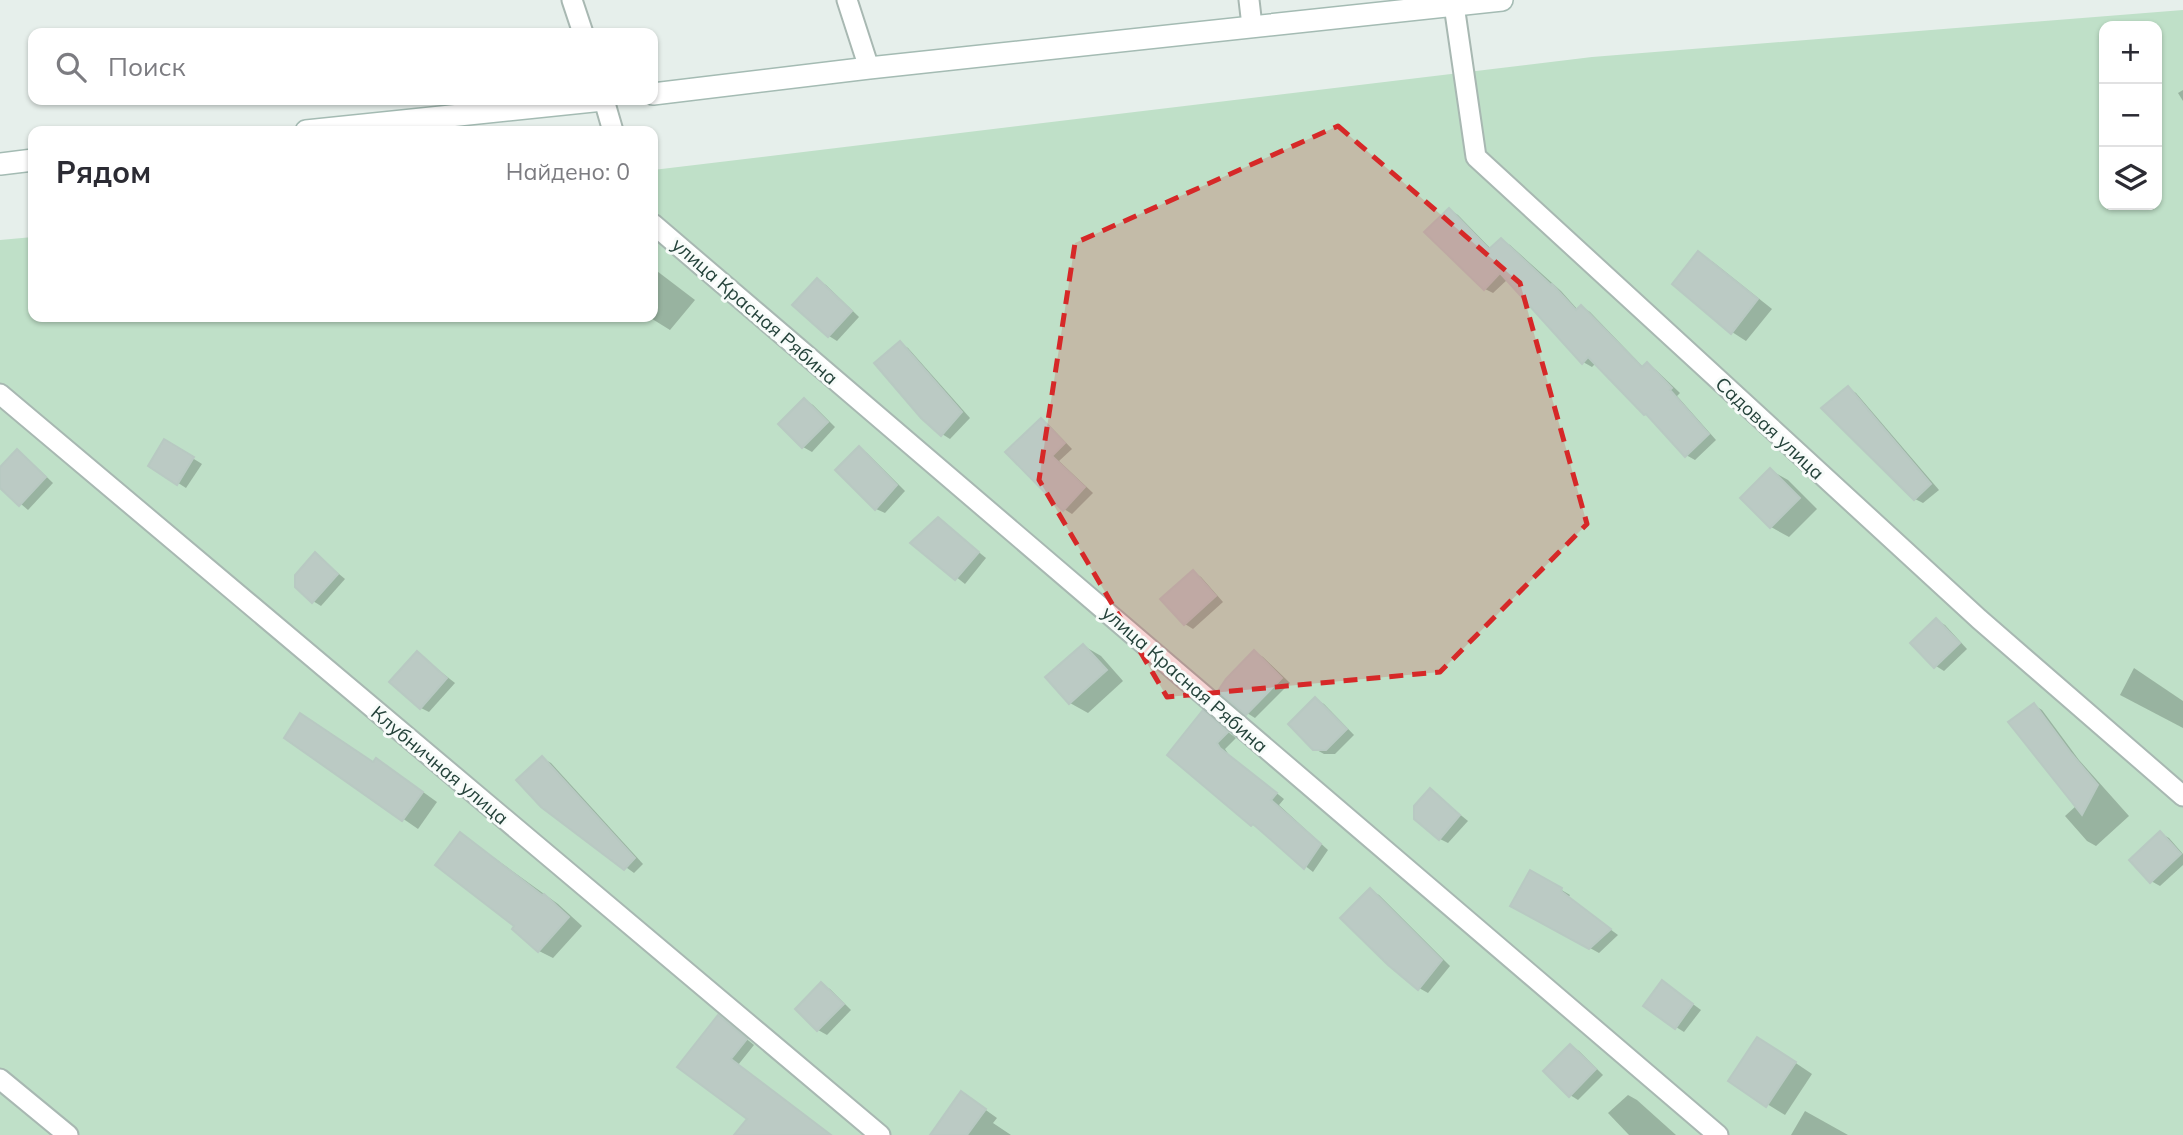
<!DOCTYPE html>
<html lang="ru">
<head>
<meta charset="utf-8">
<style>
  :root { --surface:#fff; --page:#f2f2f3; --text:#2b2b33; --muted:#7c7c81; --line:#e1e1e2 }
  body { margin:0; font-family:Mulish,sans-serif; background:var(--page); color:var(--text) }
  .controls { position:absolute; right:21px; top:21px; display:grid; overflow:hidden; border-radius:14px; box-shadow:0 2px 5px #0004 }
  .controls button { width:63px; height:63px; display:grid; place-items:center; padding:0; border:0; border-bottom:2px solid var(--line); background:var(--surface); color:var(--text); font:35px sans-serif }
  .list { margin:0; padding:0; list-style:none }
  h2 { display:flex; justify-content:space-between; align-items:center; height:91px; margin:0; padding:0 28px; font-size:30px }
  h2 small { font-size:23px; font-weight:400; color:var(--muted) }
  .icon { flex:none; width:38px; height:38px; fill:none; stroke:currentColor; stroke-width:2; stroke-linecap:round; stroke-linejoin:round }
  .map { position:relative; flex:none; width:2183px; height:1135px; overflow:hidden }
  .search { position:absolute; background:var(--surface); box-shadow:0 2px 5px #0004; left:28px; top:28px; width:630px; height:77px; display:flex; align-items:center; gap:18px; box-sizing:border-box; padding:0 24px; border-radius:14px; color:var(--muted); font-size:26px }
  .panel { position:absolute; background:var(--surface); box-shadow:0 2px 5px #0004; left:28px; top:126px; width:630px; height:196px; border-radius:14px }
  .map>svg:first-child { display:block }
</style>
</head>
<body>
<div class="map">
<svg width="2183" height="1135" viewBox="0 0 2183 1135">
  <rect width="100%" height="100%" fill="#e6efeb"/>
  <path fill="#bfe0c8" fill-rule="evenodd" d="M 2183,10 L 2183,1135 L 0,1135 L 0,240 L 33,237 L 33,317 L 653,317 L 653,170 L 1592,57 ZM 2104,26 L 2157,26 L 2157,205 L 2104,205 Z"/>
  <g fill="#0003">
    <path d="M 2183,90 L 2183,101 L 2178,93 Z"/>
    <path d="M 1450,210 L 1458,215 L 1491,249 L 1501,240 L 1510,245 L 1561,291 L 1578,310 L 1582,307 L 1590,312 L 1644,368 L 1648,365 L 1656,370 L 1680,393 L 1677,396 L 1716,440 L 1695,460 L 1686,455 L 1596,363 L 1592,367 L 1583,362 L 1508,279 L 1493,293 L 1485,289 Z"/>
    <path d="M 1698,254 L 1713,262 L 1772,309 L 1746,341 L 1732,332 Z"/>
    <path d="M 653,268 L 695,300 L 670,330 L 649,317 L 653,317 Z"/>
    <path d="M 817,280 L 826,285 L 859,317 L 837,341 L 829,336 Z"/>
    <path d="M 900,343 L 908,348 L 970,418 L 950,439 L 942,434 Z"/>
    <path d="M 1848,388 L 1856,393 L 1939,490 L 1923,503 L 1915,499 Z"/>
    <path d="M 805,400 L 813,405 L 835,427 L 812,452 L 803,447 Z"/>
    <path d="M 1041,421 L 1049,425 L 1072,449 L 1059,461 L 1093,493 L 1072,514 L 1064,509 Z"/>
    <path d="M 165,441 L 202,464 L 186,488 L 150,465 Z"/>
    <path d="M 859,448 L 867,453 L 905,491 L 885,513 L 876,509 L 838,470 Z"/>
    <path d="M 17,452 L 26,457 L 53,483 L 28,510 L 0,486 L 0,470 Z"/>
    <path d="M 1770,470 L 1788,480 L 1817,509 L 1789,537 L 1771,527 Z"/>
    <path d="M 938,519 L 986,558 L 965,584 L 913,543 Z"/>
    <path d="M 315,554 L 345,579 L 321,606 L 313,601 Z"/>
    <path d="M 1193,572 L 1201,577 L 1223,602 L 1193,629 L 1185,624 Z"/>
    <path d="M 1936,620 L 1945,625 L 1967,649 L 1944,671 L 1936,666 Z"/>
    <path d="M 1084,646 L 1101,656 L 1123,681 L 1088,713 L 1070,703 Z"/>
    <path d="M 1255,652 L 1263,657 L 1290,683 L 1255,718 L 1247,713 Z"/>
    <path d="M 417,653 L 455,683 L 429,712 L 421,708 Z"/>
    <path d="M 2134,668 L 2183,701 L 2183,728 L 2120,695 Z"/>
    <path d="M 1315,699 L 1324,704 L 1354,735 L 1335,754 L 1324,754 L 1315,749 Z"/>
    <path d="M 2034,705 L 2042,710 L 2079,760 L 2129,816 L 2096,846 L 2087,841 L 2065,816 L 2076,806 Z"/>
    <path d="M 1203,713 L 1236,738 L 1225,749 L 1229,755 L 1284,799 L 1279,805 L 1328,850 L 1313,872 L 1252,824 Z"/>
    <path d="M 286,738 L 391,769 L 437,802 L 418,829 Z"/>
    <path d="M 542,758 L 551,763 L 643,864 L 634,873 L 542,806 Z"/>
    <path d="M 1430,790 L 1468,821 L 1448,843 L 1440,839 Z"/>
    <path d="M 2160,833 L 2169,838 L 2183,854 L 2183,865 L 2160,886 L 2151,881 Z"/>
    <path d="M 461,834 L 558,904 L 582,926 L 553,958 L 539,951 L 517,926 Z"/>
    <path d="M 1531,872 L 1570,895 L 1568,898 L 1618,935 L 1599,953 L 1513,905 Z"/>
    <path d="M 1371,891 L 1379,895 L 1450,966 L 1428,993 L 1419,988 Z"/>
    <path d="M 821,984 L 830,989 L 851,1010 L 827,1035 L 818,1030 L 797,1009 Z"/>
    <path d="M 1671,988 L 1701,1010 L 1684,1032 L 1676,1027 Z"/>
    <path d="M 719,1017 L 754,1045 L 738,1065 L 828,1135 L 781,1135 L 679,1066 Z"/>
    <path d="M 1571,1046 L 1579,1051 L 1603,1075 L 1578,1100 L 1570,1095 Z"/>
    <path d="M 1775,1049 L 1812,1074 L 1785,1115 L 1730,1081 Z"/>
    <path d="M 962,1093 L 997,1118 L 993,1123 L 1011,1135 L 950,1135 Z"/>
    <path d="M 1628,1095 L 1637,1100 L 1676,1135 L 1629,1135 L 1608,1113 Z"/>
    <path d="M 1805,1111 L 1848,1135 L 1791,1135 Z"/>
  </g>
  <g fill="#bbcac4" stroke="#b8c9c2" stroke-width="2">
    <path d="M 1449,208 L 1489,249 L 1501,238 L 1551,285 L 1552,284 L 1576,310 L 1581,305 L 1642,367 L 1647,362 L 1672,388 L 1670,390 L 1709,434 L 1685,457 L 1646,414 L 1644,415 L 1588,357 L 1582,364 L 1500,273 L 1484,290 L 1424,232 Z"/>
    <path d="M 1698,251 L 1758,299 L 1731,334 L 1672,284 Z"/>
    <path d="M 817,278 L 852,311 L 828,337 L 792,305 Z"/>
    <path d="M 900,341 L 962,412 L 941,436 L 921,418 L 874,363 Z"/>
    <path d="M 1848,386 L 1931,484 L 1914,500 L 1821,408 Z"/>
    <path d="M 804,398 L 828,422 L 802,448 L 778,424 Z"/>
    <path d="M 1041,418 L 1065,443 L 1052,456 L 1085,487 L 1063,511 L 1005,452 Z"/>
    <path d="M 164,439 L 194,457 L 177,485 L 148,466 Z"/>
    <path d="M 859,446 L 897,485 L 875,510 L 835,470 Z"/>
    <path d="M 17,449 L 46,477 L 19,506 L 0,488 L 0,467 Z"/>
    <path d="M 1770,468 L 1800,498 L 1770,528 L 1740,498 Z"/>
    <path d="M 938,517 L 979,552 L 955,580 L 910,543 Z"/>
    <path d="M 315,552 L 338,574 L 312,603 L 295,587 L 295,575 Z"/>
    <path d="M 1193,570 L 1216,596 L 1184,625 L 1160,599 Z"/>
    <path d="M 1936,618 L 1960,643 L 1934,668 L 1910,643 Z"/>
    <path d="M 1083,644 L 1107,670 L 1069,704 L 1045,677 Z"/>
    <path d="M 1254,650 L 1282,678 L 1246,715 L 1218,691 L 1226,679 Z"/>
    <path d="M 417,651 L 447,678 L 420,709 L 389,682 Z"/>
    <path d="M 1315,697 L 1347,729 L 1326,750 L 1313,750 L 1288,724 Z"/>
    <path d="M 2034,703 L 2071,753 L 2098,785 L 2082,815 L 2008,722 Z"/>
    <path d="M 1203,710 L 1228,732 L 1217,743 L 1220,748 L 1277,793 L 1271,800 L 1321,844 L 1304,869 L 1253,824 L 1251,826 L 1167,755 Z"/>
    <path d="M 300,713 L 373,762 L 376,758 L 423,792 L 402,821 L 284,738 Z"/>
    <path d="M 542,756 L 635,858 L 624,870 L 541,807 L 516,780 Z"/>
    <path d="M 1430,788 L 1460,815 L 1439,840 L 1414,819 L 1414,806 Z"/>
    <path d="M 2160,831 L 2181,854 L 2150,883 L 2129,860 Z"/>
    <path d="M 460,832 L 542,895 L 544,894 L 569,917 L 538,952 L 512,929 L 514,926 L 435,865 Z"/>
    <path d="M 1530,870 L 1562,888 L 1561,891 L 1611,929 L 1589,949 L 1510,906 Z"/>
    <path d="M 1370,888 L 1442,960 L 1418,990 L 1388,965 L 1340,918 Z"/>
    <path d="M 1662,980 L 1693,1004 L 1675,1029 L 1643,1006 Z"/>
    <path d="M 821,982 L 844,1004 L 817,1031 L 795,1009 Z"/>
    <path d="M 718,1015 L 747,1039 L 731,1059 L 831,1135 L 734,1135 L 747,1119 L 677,1067 Z"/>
    <path d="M 1757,1037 L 1796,1062 L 1766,1107 L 1728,1081 Z"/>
    <path d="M 1570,1044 L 1596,1069 L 1569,1097 L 1543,1071 Z"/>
    <path d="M 961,1091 L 986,1109 L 967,1135 L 930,1135 Z"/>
  </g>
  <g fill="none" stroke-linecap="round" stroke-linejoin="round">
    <defs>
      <g id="lane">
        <path d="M 572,0 L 583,33"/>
        <path d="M 847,0 L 869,68"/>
        <path d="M 1249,0 L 1252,26"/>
        <path d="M 1454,5 L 1476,157 L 1979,619 L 2183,796"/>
        <path d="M 604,100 L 613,131"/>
        <path d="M 653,224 L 1718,1135"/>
        <path d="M 0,394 L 880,1135"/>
        <path d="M 0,1079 L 68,1135"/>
      </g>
      <g id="secondary">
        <path d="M 653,94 L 869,68 L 1502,0"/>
        <path d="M 306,131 L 603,100"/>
        <path d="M 0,164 L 33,160"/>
      </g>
    </defs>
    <use href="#lane" stroke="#a8b8b2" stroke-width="23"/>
    <use href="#secondary" stroke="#a4bbb3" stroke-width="24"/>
    <use href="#lane" stroke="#fff" stroke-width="19"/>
    <use href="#secondary" stroke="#fff" stroke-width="21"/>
  </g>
  <path fill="#d62828" fill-opacity="0.2" stroke="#d62828" stroke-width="5" stroke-dasharray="14 9" stroke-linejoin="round" d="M 1338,126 L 1520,283 L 1587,524 L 1440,672 L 1167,697 L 1039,480 L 1075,243 Z"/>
  <g text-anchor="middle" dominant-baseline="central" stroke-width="6" stroke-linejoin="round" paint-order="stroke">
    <g font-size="19" fill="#24423a" stroke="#f7fbf9">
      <text transform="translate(755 311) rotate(41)">улица Красная Рябина</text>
      <text transform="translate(1770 428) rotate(43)">Садовая улица</text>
      <text transform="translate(1185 679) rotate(41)">улица Красная Рябина</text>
      <text transform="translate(440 765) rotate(40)">Клубничная улица</text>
    </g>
  </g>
</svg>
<div class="controls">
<button>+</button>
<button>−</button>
<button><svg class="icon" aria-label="layers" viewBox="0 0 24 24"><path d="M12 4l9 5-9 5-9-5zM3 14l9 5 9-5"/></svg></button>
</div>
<div class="search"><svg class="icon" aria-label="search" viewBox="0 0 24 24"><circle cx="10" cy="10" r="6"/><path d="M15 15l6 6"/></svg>Поиск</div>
<section class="panel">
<h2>Рядом<small>Найдено: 0</small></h2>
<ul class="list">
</ul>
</section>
</div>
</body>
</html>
